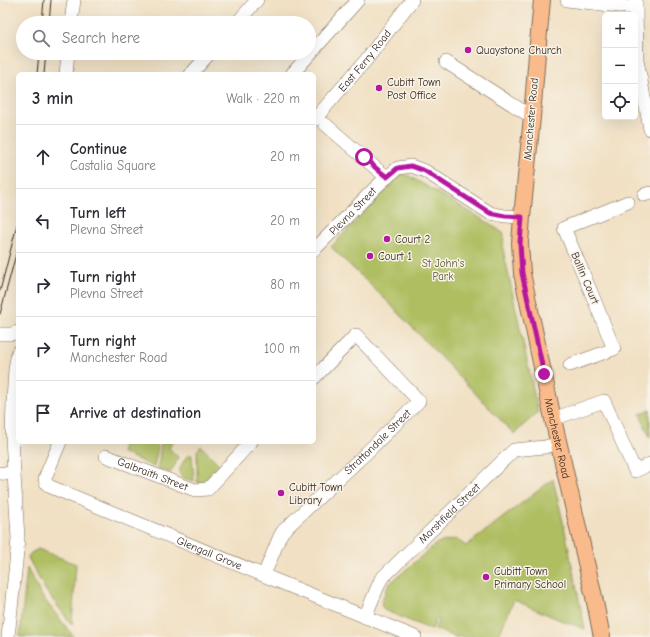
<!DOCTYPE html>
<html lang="en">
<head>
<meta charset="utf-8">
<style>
  :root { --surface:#fff; --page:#f7f7f7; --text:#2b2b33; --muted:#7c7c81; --line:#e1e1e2 }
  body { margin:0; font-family:"Comic Neue",sans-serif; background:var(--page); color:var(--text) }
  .controls { position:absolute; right:12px; top:12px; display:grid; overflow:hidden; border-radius:6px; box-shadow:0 4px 16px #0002 }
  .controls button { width:36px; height:36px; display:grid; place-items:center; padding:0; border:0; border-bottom:1px solid var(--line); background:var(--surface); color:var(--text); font:20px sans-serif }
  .stop { position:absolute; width:12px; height:12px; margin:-9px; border:3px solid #b5179e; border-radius:50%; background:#fff }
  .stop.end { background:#b5179e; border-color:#fff; box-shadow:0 1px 4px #0008 }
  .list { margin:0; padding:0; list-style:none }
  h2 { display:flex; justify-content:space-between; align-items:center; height:52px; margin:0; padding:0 16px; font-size:17px }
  h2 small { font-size:13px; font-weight:400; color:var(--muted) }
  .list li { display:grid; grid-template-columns:26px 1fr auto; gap:12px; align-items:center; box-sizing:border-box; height:64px; padding:0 16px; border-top:1px solid var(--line) }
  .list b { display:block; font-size:15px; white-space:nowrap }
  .list p { margin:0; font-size:13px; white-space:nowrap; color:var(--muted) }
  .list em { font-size:13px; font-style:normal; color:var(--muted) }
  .icon { flex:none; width:22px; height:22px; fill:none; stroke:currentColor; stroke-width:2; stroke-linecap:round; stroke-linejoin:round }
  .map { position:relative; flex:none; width:650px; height:637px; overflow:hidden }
  .search { position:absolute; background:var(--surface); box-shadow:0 4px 16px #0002; left:16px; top:16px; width:300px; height:44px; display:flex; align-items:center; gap:10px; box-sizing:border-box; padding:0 14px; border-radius:22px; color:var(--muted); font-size:15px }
  .panel { position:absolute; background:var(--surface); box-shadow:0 4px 16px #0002; left:16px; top:72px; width:300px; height:372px; border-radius:6px }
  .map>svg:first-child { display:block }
</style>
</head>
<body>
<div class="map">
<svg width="650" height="637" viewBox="0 0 650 637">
  <rect width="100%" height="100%" fill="#f7f3e8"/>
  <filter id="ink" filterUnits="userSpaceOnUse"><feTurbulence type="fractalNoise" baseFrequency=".025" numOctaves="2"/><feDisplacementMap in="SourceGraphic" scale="8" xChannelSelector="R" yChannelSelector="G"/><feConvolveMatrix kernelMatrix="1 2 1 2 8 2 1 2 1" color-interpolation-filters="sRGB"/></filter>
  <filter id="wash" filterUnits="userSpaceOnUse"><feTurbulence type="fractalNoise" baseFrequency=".012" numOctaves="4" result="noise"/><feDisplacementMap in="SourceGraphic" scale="16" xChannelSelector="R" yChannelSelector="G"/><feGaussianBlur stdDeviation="0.9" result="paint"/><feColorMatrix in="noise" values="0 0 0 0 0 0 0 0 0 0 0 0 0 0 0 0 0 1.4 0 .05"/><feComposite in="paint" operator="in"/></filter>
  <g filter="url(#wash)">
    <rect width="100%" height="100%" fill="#f1e0c3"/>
    <g fill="#aebe61" stroke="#747440">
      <path d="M 404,173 L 489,223 L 504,234 L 503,249 L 538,412 L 514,434 L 387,301 L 331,247 L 382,194 Z"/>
      <path d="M 650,410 L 650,438 L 640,414 Z"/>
      <path d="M 119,442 L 157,442 L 158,447 L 154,467 L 121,452 L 123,446 Z"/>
      <path d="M 161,442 L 173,442 L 169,448 L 178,457 L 175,465 L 170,473 L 157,468 L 159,461 Z"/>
      <path d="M 201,446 L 223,468 L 206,485 L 197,482 L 197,451 Z"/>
      <path d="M 188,455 L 192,455 L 194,481 L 183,478 L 179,473 C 180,467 184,459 188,455 Z"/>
      <path d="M 553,479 L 564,526 L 585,629 L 560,620 L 514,600 L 498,637 L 454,637 L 435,629 L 439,619 L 436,619 L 432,630 L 384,610 L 381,604 L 388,585 L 437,543 L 456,539 L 466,546 Z"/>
      <path d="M 38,549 L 76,564 L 72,625 L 46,591 L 28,558 L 31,553 Z"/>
      <path d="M 27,568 L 41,595 L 74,637 L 20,637 L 20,636 Z"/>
    </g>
  </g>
  <g filter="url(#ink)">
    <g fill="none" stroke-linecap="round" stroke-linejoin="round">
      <defs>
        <g id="minor">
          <path d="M 567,0 L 636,8"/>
          <path d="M 636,0 L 636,8 L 637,60 L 650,129"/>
          <path d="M 71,23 L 74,0"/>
          <path d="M 237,23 L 257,0"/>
          <path d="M 446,62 L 532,117"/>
          <path d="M 66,74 L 68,53"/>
          <path d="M 191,74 L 210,53"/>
          <path d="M 292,74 L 358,0"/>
          <path id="s1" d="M 314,120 L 366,60 L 412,0"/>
          <path d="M 325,124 L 378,170 L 387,177"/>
          <path d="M 644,195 L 650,193"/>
          <path id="s2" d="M 314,250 L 375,188 L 387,177 L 398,168 L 411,166 L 425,171 L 490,213 L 505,216 L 522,217"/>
          <path d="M 0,334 L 11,334 L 18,332"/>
          <path d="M 570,365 L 614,349 L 591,292 L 564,228 L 628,202"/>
          <path d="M 553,419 L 604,401 L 635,471 L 650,464"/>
          <path id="s3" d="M 60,442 L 45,478 C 45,483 47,485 51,487 L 275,580 L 415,637"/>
          <path id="s4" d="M 106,456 L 195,490 L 208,489 L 251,442"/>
          <path d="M 0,473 L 14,474"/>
          <path id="s5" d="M 264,575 L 280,536 L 283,531 L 363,456 L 419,401 L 356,335 L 314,378"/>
          <path id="s6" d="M 365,617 L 381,579 L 413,548 L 514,450 L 545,447 L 559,443"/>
          <path d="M 8,637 L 16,562 L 18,538 L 14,474 L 12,437 L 13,402 L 15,369 L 18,352"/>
        </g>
        <g id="major">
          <path id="s7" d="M 542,0 L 537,54 L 532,117 L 522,217 L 520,243 L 522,273 L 553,419 L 594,597 L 602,637"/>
        </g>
      </defs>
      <use href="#minor" stroke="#7b6a58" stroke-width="14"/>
      <use href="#major" stroke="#7b6a58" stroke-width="18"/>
      <use href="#minor" stroke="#fff" stroke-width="13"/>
      <use href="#major" stroke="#fabb8c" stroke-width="16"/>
      <g stroke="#3b2a1e" stroke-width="1">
        <path d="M 42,23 L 44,0"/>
        <path d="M 49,23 L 51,0"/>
        <path d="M 37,74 L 39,53"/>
        <path d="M 44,74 L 46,53"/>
        <path d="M 0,291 L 18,221"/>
        <path d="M 0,314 L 18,247"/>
      </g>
    </g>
  </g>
  <g fill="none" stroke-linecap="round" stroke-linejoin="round" filter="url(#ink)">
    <path stroke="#b5179e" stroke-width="5" d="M 364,157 L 378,170 L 387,177 L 398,168 L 411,166 L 425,171 L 490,213 L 505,216 L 522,217 L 520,243 L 522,273 L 544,374"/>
  </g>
  <g fill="#b5179e" stroke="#f7f3e8" stroke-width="1.5">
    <circle cx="468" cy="50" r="4"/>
    <circle cx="379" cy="88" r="4"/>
    <circle cx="387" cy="239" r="4"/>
    <circle cx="370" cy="256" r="4"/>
    <circle cx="281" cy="493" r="4"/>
    <circle cx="486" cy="577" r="4"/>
  </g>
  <g text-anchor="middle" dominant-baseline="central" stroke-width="3" stroke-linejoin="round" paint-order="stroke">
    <g font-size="11" fill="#3b2a1e" stroke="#f7f3e8" text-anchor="start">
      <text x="476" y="50">Quaystone Church</text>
      <text x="387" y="82">Cubitt Town<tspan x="387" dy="13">Post Office</tspan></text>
      <text x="395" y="239">Court 2</text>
      <text x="378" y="256">Court 1</text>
      <text x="289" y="487">Cubitt Town<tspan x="289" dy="13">Library</tspan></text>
      <text x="494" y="571">Cubitt Town<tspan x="494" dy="13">Primary School</tspan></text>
    </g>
    <g font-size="11" fill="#3b2a1e" stroke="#f7f3e8">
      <text stroke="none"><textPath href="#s1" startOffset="78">East Ferry Road</textPath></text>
      <text transform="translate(531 119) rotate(-85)">Manchester Road</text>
      <text stroke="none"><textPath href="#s2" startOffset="55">Plevna Street</textPath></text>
      <text transform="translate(585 278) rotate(67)">Ballin Court</text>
      <text stroke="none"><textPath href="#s7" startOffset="443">Manchester Road</textPath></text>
      <text stroke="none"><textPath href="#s5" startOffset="178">Strattondale Street</textPath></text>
      <text stroke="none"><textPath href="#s4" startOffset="50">Galbraith Street</textPath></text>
      <text stroke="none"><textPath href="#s6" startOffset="136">Marshfield Street</textPath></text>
      <text stroke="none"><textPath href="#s3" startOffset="222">Glengall Grove</textPath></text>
    </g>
    <g font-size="11" fill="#5e5632" stroke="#f7f3e8">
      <text x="443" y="263">St John's<tspan x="443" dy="13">Park</tspan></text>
    </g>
  </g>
</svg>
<div class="controls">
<button>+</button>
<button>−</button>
<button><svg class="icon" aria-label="locate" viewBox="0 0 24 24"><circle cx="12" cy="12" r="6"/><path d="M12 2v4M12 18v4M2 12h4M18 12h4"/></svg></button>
</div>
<div class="stop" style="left:364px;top:157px"></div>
<div class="stop end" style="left:544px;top:374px"></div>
<div class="search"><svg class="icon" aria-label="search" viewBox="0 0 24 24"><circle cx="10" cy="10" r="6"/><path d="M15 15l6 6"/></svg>Search here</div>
<section class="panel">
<h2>3 min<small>Walk · 220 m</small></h2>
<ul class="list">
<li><svg class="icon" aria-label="ahead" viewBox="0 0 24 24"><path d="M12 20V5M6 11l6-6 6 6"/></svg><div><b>Continue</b><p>Castalia Square</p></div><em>20 m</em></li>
<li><svg class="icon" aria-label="left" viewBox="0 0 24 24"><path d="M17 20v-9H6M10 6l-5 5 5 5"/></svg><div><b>Turn left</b><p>Plevna Street</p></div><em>20 m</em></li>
<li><svg class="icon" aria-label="right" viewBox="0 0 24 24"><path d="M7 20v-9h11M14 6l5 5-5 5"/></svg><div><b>Turn right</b><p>Plevna Street</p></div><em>80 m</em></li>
<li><svg class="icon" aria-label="right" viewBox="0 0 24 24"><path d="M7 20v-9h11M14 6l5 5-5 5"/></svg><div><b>Turn right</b><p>Manchester Road</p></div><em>100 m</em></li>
<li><svg class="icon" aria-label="arrive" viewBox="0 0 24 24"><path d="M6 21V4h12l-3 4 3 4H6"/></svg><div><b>Arrive at destination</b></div></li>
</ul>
</section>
</div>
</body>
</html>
